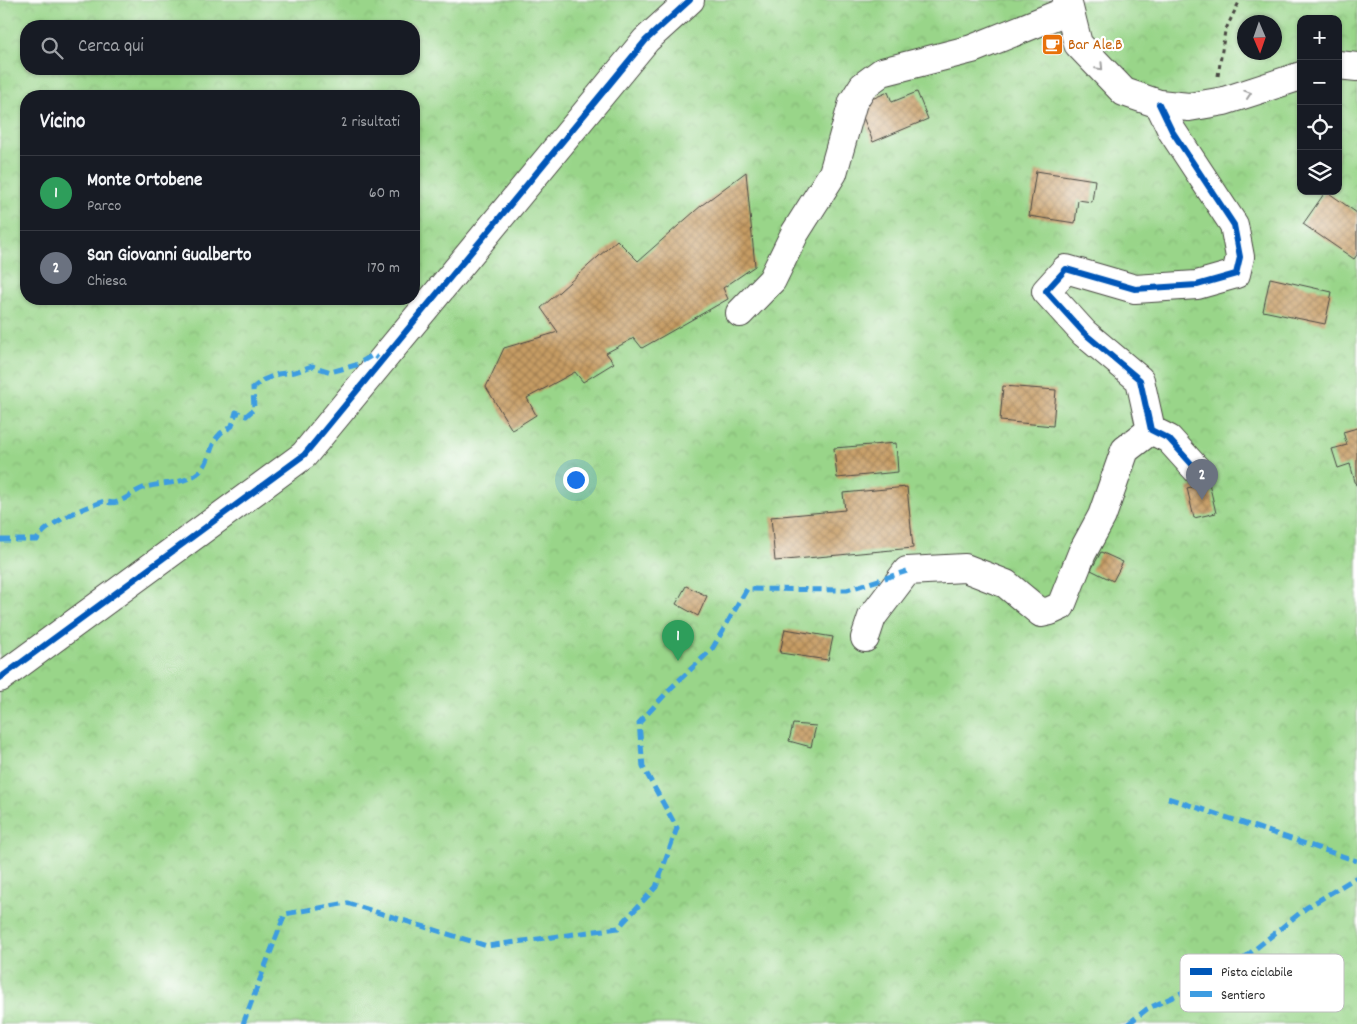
<!DOCTYPE html>
<html lang="it">
<head>
<meta charset="utf-8">
<style>
  :root { --surface:#171b24; --page:#20242c; --text:#f1f3f6; --muted:#9ea1a6; --line:#363941; --accent:#7c3aed }
  body { margin:0; font-family:Dekko,sans-serif; background:var(--page); color:var(--text) }
  .controls { position:absolute; right:15px; top:15px; display:grid; overflow:hidden; border-radius:10px; box-shadow:0 1px 4px #0004 }
  .controls button { width:45px; height:45px; display:grid; place-items:center; padding:0; border:0; border-bottom:1px solid var(--line); background:var(--surface); color:var(--text); font:25px sans-serif }
  .compass { position:absolute; left:1237px; top:15px; width:45px; height:45px; border-radius:50%; background:var(--surface); box-shadow:0 1px 4px #0004; rotate:178deg }
  .you { position:absolute; left:575px; top:479px; width:18px; height:18px; margin:-12px; border:4px solid #fff; border-radius:50%; background:#1a73e8; box-shadow:0 0 0 8px #1a73e833 }
  .badge { display:grid; place-items:center; width:32px; height:32px; border-radius:50%; background:var(--accent); color:#fff; font-size:16px; font-weight:700 }
  .pin { position:absolute; translate:-50% -41px; filter:drop-shadow(0 1px 2px #0008) }
  .pin::after { content:''; position:absolute; top:26px; width:18px; height:15px; background:inherit; clip-path:polygon(0 0,100% 0,50% 100%) }
  .list { margin:0; padding:0; list-style:none }
  h2 { display:flex; justify-content:space-between; align-items:center; height:65px; margin:0; padding:0 20px; font-size:21px }
  h2 small { font-size:16px; font-weight:400; color:var(--muted) }
  .list li { display:grid; grid-template-columns:32px 1fr auto; gap:15px; align-items:center; box-sizing:border-box; height:75px; padding:0 20px; border-top:1px solid var(--line) }
  .list b { display:block; font-size:19px; white-space:nowrap }
  .list p { margin:0; font-size:16px; white-space:nowrap; color:var(--muted) }
  .list em { font-size:16px; font-style:normal; color:var(--muted) }
  .icon { flex:none; width:28px; height:28px; fill:none; stroke:currentColor; stroke-width:2; stroke-linecap:round; stroke-linejoin:round }
  .map { position:relative; flex:none; width:1357px; height:1024px; overflow:hidden }
  .search { position:absolute; background:var(--surface); box-shadow:0 1px 4px #0004; left:20px; top:20px; width:400px; height:55px; display:flex; align-items:center; gap:12px; box-sizing:border-box; padding:0 18px; border-radius:20px; color:var(--muted); font-size:19px }
  .panel { position:absolute; background:var(--surface); box-shadow:0 1px 4px #0004; left:20px; top:90px; width:400px; height:215px; border-radius:20px }
  .map>svg:first-child { display:block }
</style>
</head>
<body>
<div class="map">
<svg width="1357" height="1024" viewBox="0 0 1357 1024">
  <defs>
    <pattern id="park-crowns" width="20" height="18" patternUnits="userSpaceOnUse" patternTransform="scale(1.25)"><rect width="20" height="18" fill="#99d589"/><path d="M2 6a3 3 0 1 1 6 0M12 15a3 3 0 1 1 6 0" fill="none" stroke="#84b776"/></pattern>
    <pattern id="building-cross-hatch" width="8" height="8" patternUnits="userSpaceOnUse" patternTransform="scale(1.25)"><rect width="8" height="8" fill="#c69c63"/><path d="M0 0l8 8M0 8l8-8" fill="none" stroke="#a17f52"/></pattern>
  </defs>
  <rect width="100%" height="100%" fill="#fff"/>
  <filter id="ink" filterUnits="userSpaceOnUse"><feTurbulence type="fractalNoise" baseFrequency=".02" numOctaves="2"/><feDisplacementMap in="SourceGraphic" scale="10" xChannelSelector="R" yChannelSelector="G"/><feConvolveMatrix kernelMatrix="1 2 1 2 8 2 1 2 1" color-interpolation-filters="sRGB"/></filter>
  <filter id="wash" filterUnits="userSpaceOnUse"><feTurbulence type="fractalNoise" baseFrequency=".0096" numOctaves="4" result="noise"/><feDisplacementMap in="SourceGraphic" scale="20" xChannelSelector="R" yChannelSelector="G"/><feGaussianBlur stdDeviation="1.12" result="paint"/><feColorMatrix in="noise" values="0 0 0 0 0 0 0 0 0 0 0 0 0 0 0 0 0 1.4 0 .05"/><feComposite in="paint" operator="in"/></filter>
  <g filter="url(#wash)">
    <rect width="100%" height="100%" fill="#eae3c2"/>
    <path fill="url(#park-crowns)" stroke="#62805a" fill-rule="evenodd" d="M 0,0 L 1357,0 L 1357,1024 L 0,1024 ZM 1301,19 L 1338,19 L 1338,191 L 1301,191 ZM 1244,22 L 1274,22 L 1274,52 L 1244,52 ZM 26,26 L 414,26 L 414,69 L 26,69 ZM 26,96 L 414,96 L 414,299 L 26,299 Z"/>
    <g id="blocks">
      <g fill="url(#building-cross-hatch)">
        <path d="M 888,92 L 892,102 L 917,92 L 928,119 L 873,142 L 858,105 Z"/>
        <path d="M 1036,171 L 1095,180 L 1092,202 L 1078,200 L 1075,223 L 1029,216 Z"/>
        <path d="M 746,172 L 755,266 L 723,288 L 728,299 L 642,348 L 634,338 L 606,353 L 614,363 L 583,382 L 575,372 L 527,398 L 536,415 L 512,430 L 486,387 L 504,348 L 558,332 L 541,308 L 617,240 L 638,261 L 702,205 Z"/>
        <path d="M 1326,191 L 1357,213 L 1357,255 L 1354,259 L 1303,224 Z"/>
        <path d="M 1270,278 L 1332,292 L 1325,324 L 1263,311 Z"/>
        <path d="M 1003,386 L 1056,390 L 1053,426 L 1000,421 Z"/>
        <path d="M 1357,428 L 1357,485 L 1356,485 L 1350,464 L 1338,468 L 1332,449 L 1347,445 L 1343,432 Z"/>
        <path d="M 896,443 L 898,472 L 837,478 L 834,448 Z"/>
        <path d="M 1209,483 L 1216,513 L 1194,518 L 1187,488 Z"/>
        <path d="M 907,487 L 913,548 L 775,561 L 771,517 L 845,510 L 843,493 Z"/>
        <path d="M 1101,552 L 1123,562 L 1113,581 L 1091,570 Z"/>
        <path d="M 686,586 L 707,596 L 698,616 L 676,604 Z"/>
        <path d="M 785,629 L 833,637 L 828,660 L 780,653 Z"/>
        <path d="M 793,724 L 816,726 L 811,747 L 789,741 Z"/>
      </g>
    </g>
  </g>
  <g filter="url(#ink)">
    <use href="#blocks" fill-opacity="0" stroke="#484742" stroke-width="1"/>
    <g fill="none" stroke-linecap="round" stroke-linejoin="round">
      <defs>
        <g id="minor">
          <path d="M 1067,0 L 1078,44 L 1124,92 L 1159,104 L 1189,107 L 1224,101 L 1301,76"/>
          <path d="M 1338,65 L 1357,67"/>
          <path d="M 1159,104 L 1172,131 L 1234,225 L 1240,257 L 1236,274 L 1197,285 L 1135,289 L 1066,269 L 1046,291 L 1084,333 L 1140,380 L 1151,430 L 1169,439 L 1197,470"/>
          <path d="M 740,313 L 772,280 L 795,233 L 833,173 L 853,102 L 863,86 L 882,72 L 972,49 L 1069,10"/>
          <path d="M 865,638 L 872,617 L 907,571 L 965,568 L 1006,584 L 1041,613 L 1050,611 L 1061,606 L 1082,553 L 1102,516 L 1125,450 L 1151,430"/>
          <path d="M 0,678 L 304,455 L 646,40 L 690,0"/>
        </g>
      </defs>
      <use href="#minor" stroke="#484742" stroke-width="30"/>
      <path stroke="#484742" stroke-width="3" stroke-dasharray="4 4" stroke-linecap="butt" d="M 1218,76 L 1225,31 L 1240,0"/>
      <use href="#minor" stroke="#fff" stroke-width="28"/>
      <g stroke="#3d9ce1" stroke-width="5" stroke-dasharray="10 5" stroke-linecap="butt">
        <path d="M 0,540 L 37,540 C 44,524 87,506 105,501 C 118,508 130,493 143,488 C 161,482 184,485 199,472 C 211,462 209,445 219,435 C 222,431 228,429 232,426 L 236,412 L 246,416 L 254,409 L 253,388 L 263,380 L 278,374 L 295,372 L 312,366 L 331,372 L 356,365 L 373,355 L 381,361"/>
        <path d="M 1168,798 L 1357,861"/>
        <path d="M 243,1024 L 285,914 L 347,903 L 487,946 L 618,928 L 656,887 L 677,828 L 643,767 L 639,723 L 671,688 L 712,649 L 747,589 L 847,590 L 907,571"/>
        <path d="M 1128,1024 L 1147,1009 L 1228,971 L 1306,908 L 1357,877"/>
      </g>
      <defs>
        <g id="cycleway">
          <path d="M 1159,104 L 1172,131 L 1234,225 L 1240,257 L 1236,274 L 1197,285 L 1135,289 L 1066,269 L 1046,291 L 1084,333 L 1140,380 L 1151,430 L 1169,439 L 1197,470"/>
          <path d="M 0,678 L 304,455 L 646,40 L 690,0"/>
        </g>
      </defs>
      <use href="#cycleway" stroke="#fff" stroke-width="9"/>
      <use href="#cycleway" stroke="#0057b8" stroke-width="6"/>
    </g>
    <defs><path id="oneway-chevron" d="M-2-3.5L2.5 0L-2 3.5" fill="none" stroke-width="1.6" stroke-linecap="round" stroke-linejoin="round" transform="scale(1.25)"/></defs>
    <g stroke="#a0a0a0">
      <use href="#oneway-chevron" transform="translate(1100 67) rotate(46)"/>
      <use href="#oneway-chevron" transform="translate(1248 94) rotate(-18)"/>
    </g>
  </g>
  <defs>
    <symbol id="cafe-square" viewBox="-11 -11 22 22"><rect x="-9" y="-9" width="18" height="18" rx="4" fill="#e8710a" stroke="#fff"/><path d="M-5.5-4.5H6V0H3Q3 3.5 0 3.5H-2.5Q-5.5 3.5-5.5 0ZM3-3.2v2h1.7v-2ZM-6 4.5H4V6H-6Z" fill="#fff"/></symbol>
  </defs>
  <g fill-rule="evenodd">
    <use href="#cafe-square" x="1040" y="32" width="25" height="25"/>
  </g>
  <g text-anchor="middle" dominant-baseline="central" stroke-width="4.5" stroke-linejoin="round" paint-order="stroke">
    <g font-size="16" fill="#c56008" stroke="#fff" text-anchor="start">
      <text x="1068" y="45">Bar Ale.B</text>
    </g>
  </g>
  <rect x="1180" y="954" width="164" height="58" rx="8" fill="#fff" stroke="#bfbfbf" stroke-width="1"/>
  <rect x="1190" y="968" width="22" height="7" fill="#0057b8"/>
  <rect x="1190" y="991" width="22" height="6" fill="#3d9ce1"/>
  <g font-size="14" fill="#2b2b2b">
    <text x="1221" y="976">Pista ciclabile</text>
    <text x="1221" y="999">Sentiero</text>
  </g>
</svg>
<div class="controls">
<button>+</button>
<button>−</button>
<button><svg class="icon" aria-label="locate" viewBox="0 0 24 24"><circle cx="12" cy="12" r="6"/><path d="M12 2v4M12 18v4M2 12h4M18 12h4"/></svg></button>
<button><svg class="icon" aria-label="layers" viewBox="0 0 24 24"><path d="M12 4l9 5-9 5-9-5zM3 14l9 5 9-5"/></svg></button>
</div>
<svg class="compass" viewBox="-18 -18 36 36"><path d="M0-13l5 13h-10z" fill="#e53935"/><path d="M0 13l5-13h-10z" fill="#9ea1a6"/></svg>
<div class="you"></div>
<div class="pin badge" style="left:678px;top:661px;background:#2e9e5b">1</div>
<div class="pin badge" style="left:1202px;top:500px;background:#6b7280">2</div>
<div class="search"><svg class="icon" aria-label="search" viewBox="0 0 24 24"><circle cx="10" cy="10" r="6"/><path d="M15 15l6 6"/></svg>Cerca qui</div>
<section class="panel">
<h2>Vicino<small>2 risultati</small></h2>
<ul class="list">
<li><span class="badge" style="background:#2e9e5b">1</span><div><b>Monte Ortobene</b><p>Parco</p></div><em>60 m</em></li>
<li><span class="badge" style="background:#6b7280">2</span><div><b>San Giovanni Gualberto</b><p>Chiesa</p></div><em>170 m</em></li>
</ul>
</section>
</div>
</body>
</html>
